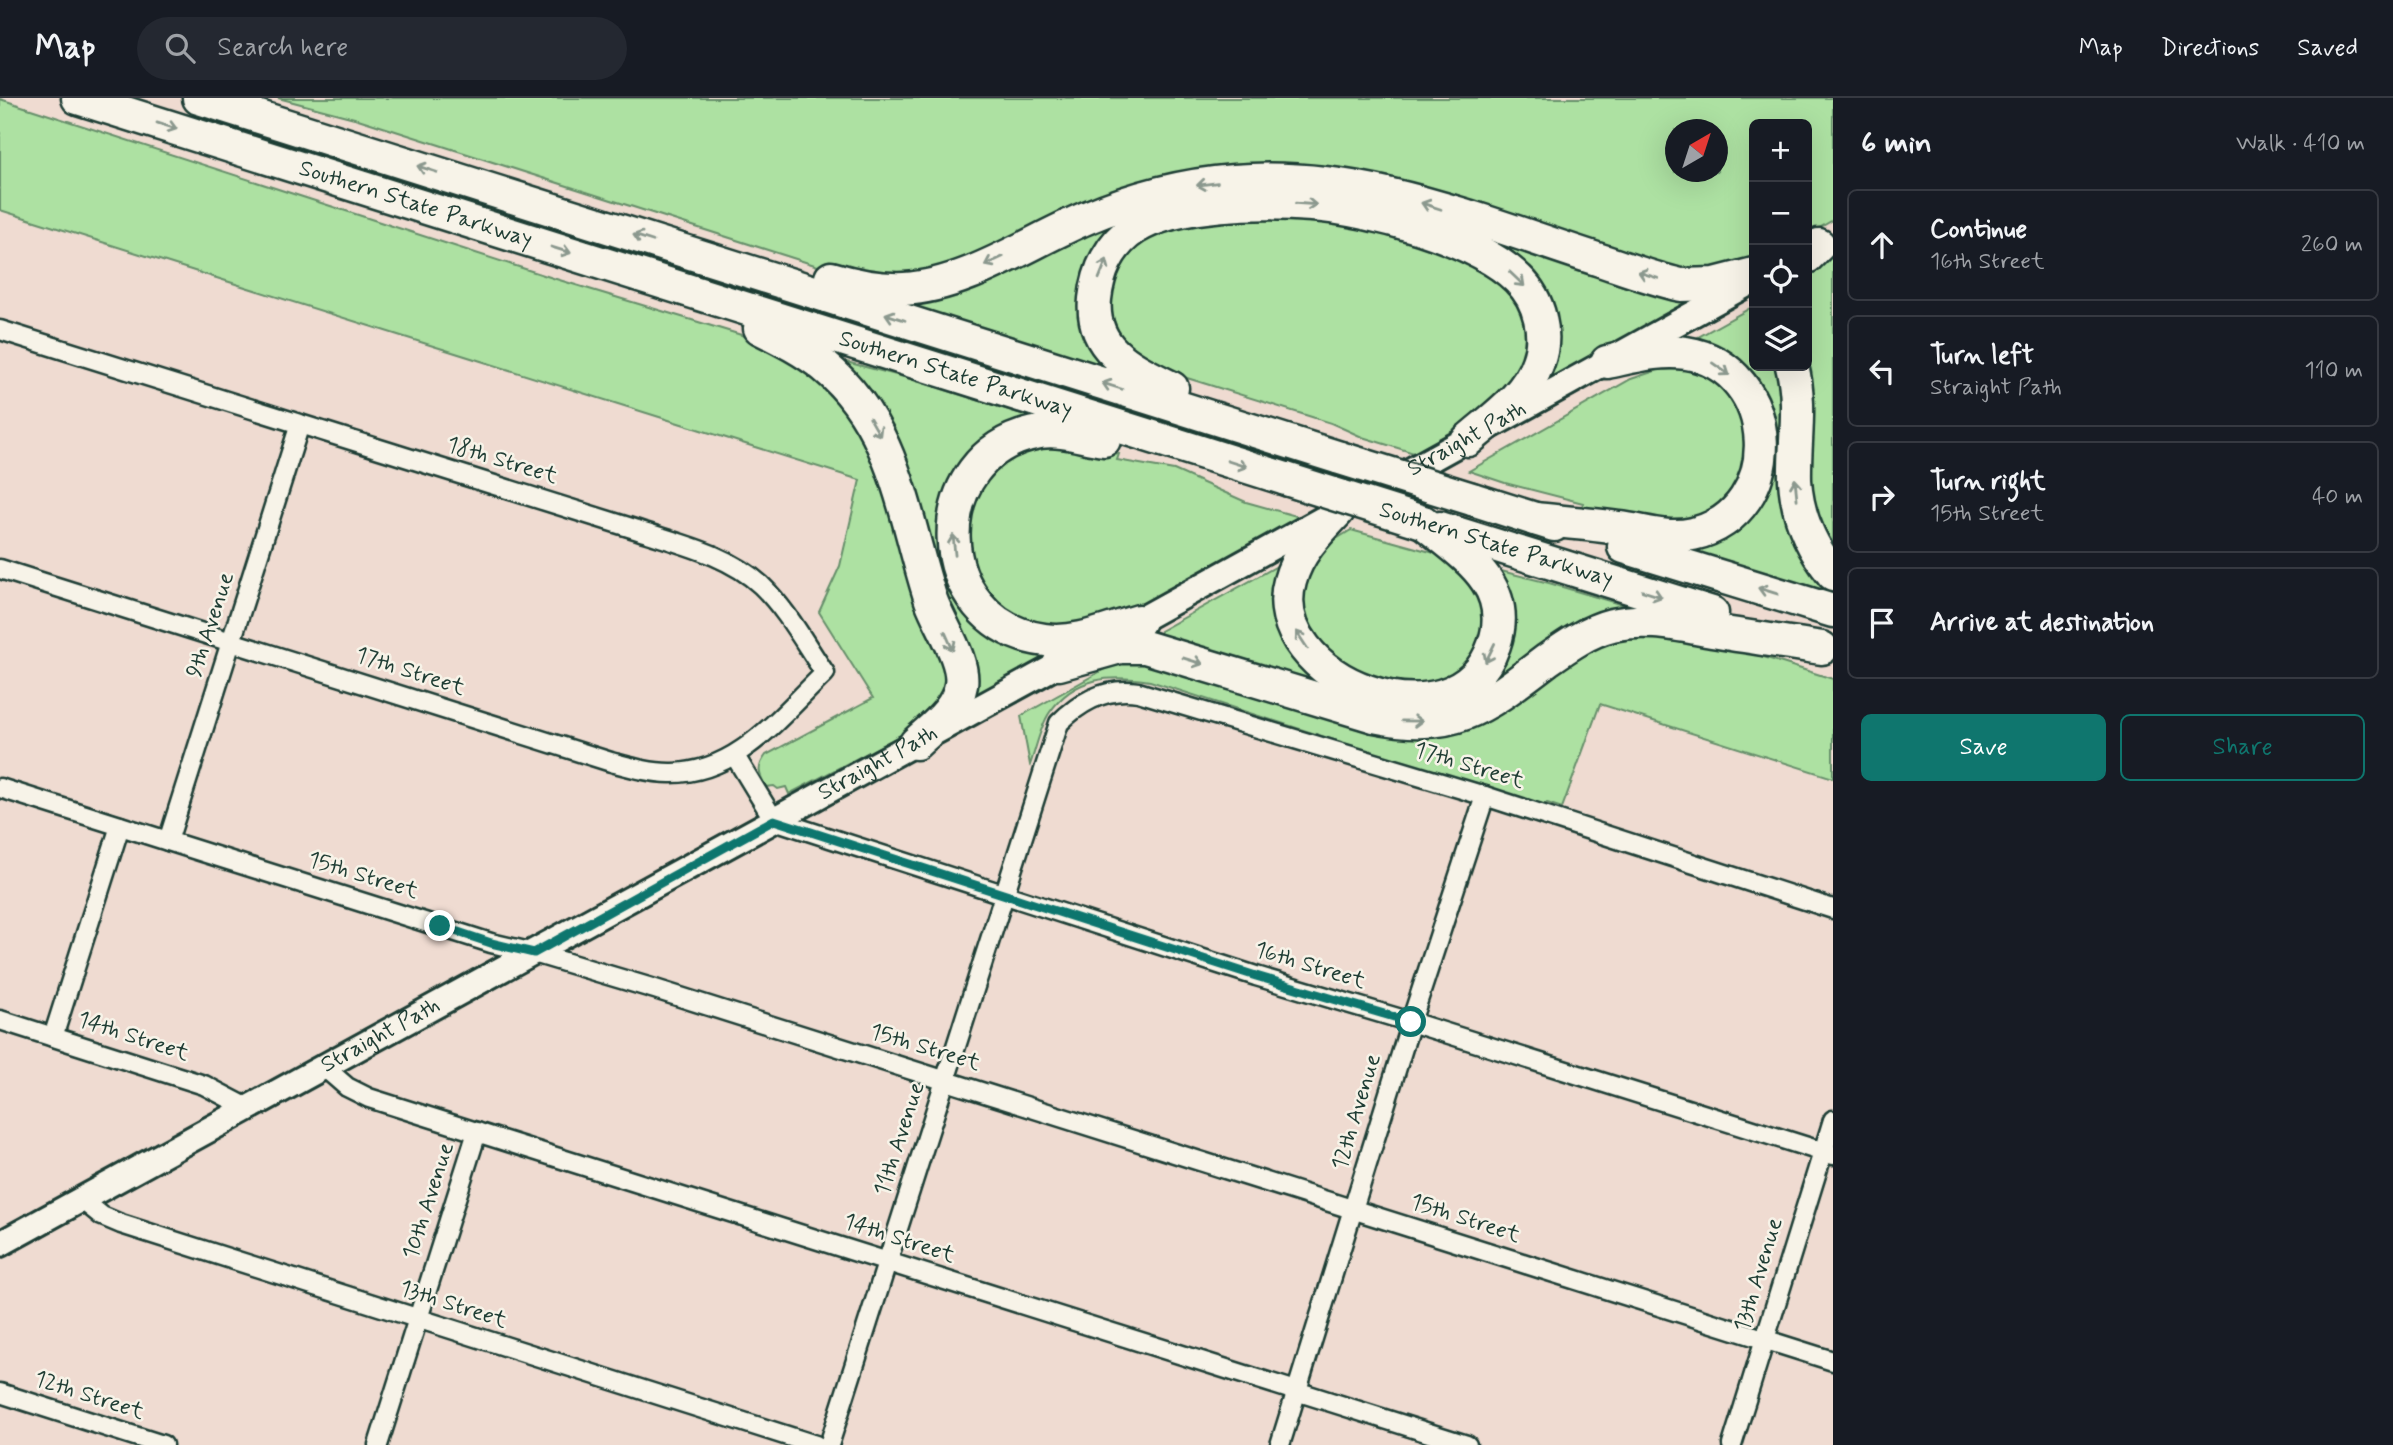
<!DOCTYPE html>
<html lang="en">
<head>
<meta charset="utf-8">
<style>
  :root { --surface:#171b24; --page:#242831; --text:#f1f3f6; --muted:#9ea1a6; --line:#363941; --accent:#0f766e }
  body { margin:0; font-family:Mynerve,sans-serif; background:var(--page); color:var(--text) }
  .controls { position:absolute; right:21px; top:21px; display:grid; overflow:hidden; border-radius:10px; box-shadow:0 7px 28px #0002 }
  .controls button { width:63px; height:63px; display:grid; place-items:center; padding:0; border:0; border-bottom:2px solid var(--line); background:var(--surface); color:var(--text); font:35px sans-serif }
  .compass { position:absolute; left:1665px; top:21px; width:63px; height:63px; border-radius:50%; background:var(--surface); box-shadow:0 7px 28px #0002; rotate:39deg }
  .stop { position:absolute; width:21px; height:21px; margin:-16px; border:5px solid #0f766e; border-radius:50%; background:#fff }
  .stop.end { background:#0f766e; border-color:#fff; box-shadow:0 2px 7px #0008 }
  .list { margin:0; padding:0; list-style:none }
  h2 { display:flex; justify-content:space-between; align-items:center; height:91px; margin:0; padding:0 28px; font-size:30px }
  h2 small { font-size:23px; font-weight:400; color:var(--muted) }
  .list li { display:grid; grid-template-columns:46px 1fr auto; gap:21px; align-items:center; box-sizing:border-box; height:112px; margin:0 14px 14px; padding:0 14px; border:2px solid var(--line); border-radius:10px }
  .list b { display:block; font-size:26px; white-space:nowrap }
  .list p { margin:0; font-size:23px; white-space:nowrap; color:var(--muted) }
  .list em { font-size:23px; font-style:normal; color:var(--muted) }
  .actions { display:flex; gap:14px; padding:21px 28px }
  .actions a { flex:1; padding:16px 0; border:2px solid var(--accent); border-radius:10px; text-align:center; font-size:24px; color:var(--accent) }
  .actions .main { background:var(--accent); color:#fff }
  .icon { flex:none; width:38px; height:38px; fill:none; stroke:currentColor; stroke-width:2; stroke-linecap:round; stroke-linejoin:round }
  .map { position:relative; flex:none; width:1833px; height:1347px; overflow:hidden }
  header { display:flex; align-items:center; gap:42px; box-sizing:border-box; height:98px; padding:0 35px; background:var(--surface); border-bottom:2px solid var(--line) }
  header strong { font-size:33px }
  nav { display:flex; gap:38px; margin-inline-start:auto; font-size:24px }
  .search { width:490px; height:63px; background:var(--page); display:flex; align-items:center; gap:18px; box-sizing:border-box; padding:0 24px; border-radius:38px; color:var(--muted); font-size:26px }
  main { display:flex }
  aside { flex:1; background:var(--surface) }
  .map>svg:first-child { display:block }
</style>
</head>
<body>
<header>
<strong>Map</strong>
<div class="search"><svg class="icon" aria-label="search" viewBox="0 0 24 24"><circle cx="10" cy="10" r="6"/><path d="M15 15l6 6"/></svg>Search here</div>
<nav><a>Map</a><a>Directions</a><a>Saved</a></nav>
</header>
<main>
<div class="map">
<svg width="1833" height="1347" viewBox="0 0 1833 1347">
  <rect width="100%" height="100%" fill="#efdbd1"/>
  <filter id="ink" filterUnits="userSpaceOnUse"><feTurbulence type="fractalNoise" baseFrequency=".0143" numOctaves="2"/><feDisplacementMap in="SourceGraphic" scale="14" xChannelSelector="R" yChannelSelector="G"/><feConvolveMatrix kernelMatrix="1 2 1 2 8 2 1 2 1" color-interpolation-filters="sRGB"/></filter>
  <g filter="url(#ink)">
    <g fill="#ade1a2" stroke="#668f6b" stroke-width="2" fill-rule="evenodd">
      <path d="M 278,0 L 1833,0 L 1833,122 L 1807,137 L 1807,26 L 1754,26 L 1754,166 L 1696,182 L 1211,79 L 929,179 L 846,177 L 358,21 ZM 1675,32 L 1717,32 L 1717,74 L 1675,74 Z"/>
      <path d="M 0,1 L 556,181 L 748,239 L 800,265 L 838,297 L 869,337 L 952,574 L 936,619 L 789,696 L 786,689 L 778,691 L 774,688 L 766,689 C 759,676 756,670 766,657 L 873,600 L 819,514 L 840,468 L 860,382 L 0,112 Z"/>
      <path d="M 1294,117 L 1364,126 L 1432,145 L 1488,172 L 1529,216 L 1530,269 L 1485,317 L 1417,356 L 1362,339 L 1331,325 L 1155,270 L 1124,246 L 1110,213 L 1110,186 L 1121,169 L 1114,164 L 1166,127 Z"/>
      <path d="M 1131,121 L 1110,129 L 1114,139 L 1091,176 L 1108,266 L 1105,269 L 1057,257 L 900,207 L 1079,133 Z"/>
      <path d="M 1455,126 L 1696,199 L 1535,290 L 1550,241 Z"/>
      <path d="M 1833,159 L 1833,467 L 1803,397 L 1807,174 Z"/>
      <path d="M 1754,208 L 1754,268 L 1781,268 L 1831,491 L 1830,498 L 1677,452 L 1726,432 L 1766,322 L 1684,247 Z"/>
      <path d="M 823,258 L 904,279 L 1047,324 L 994,346 L 942,457 L 1052,555 L 963,604 L 929,474 Z"/>
      <path d="M 1680,264 L 1729,291 L 1747,323 L 1745,387 L 1706,427 L 1581,414 L 1583,405 L 1505,385 L 1469,373 L 1631,281 L 1658,272 L 1677,271 Z"/>
      <path d="M 1062,342 L 1119,356 L 1117,362 L 1174,372 L 1246,404 L 1300,419 L 1100,530 L 1066,537 L 986,508 L 964,468 L 962,420 L 983,377 L 1026,349 Z"/>
      <path d="M 1351,432 L 1438,456 L 1467,473 L 1491,531 L 1454,587 L 1377,591 L 1300,529 L 1296,482 L 1320,451 Z"/>
      <path d="M 1295,458 L 1281,476 L 1342,594 L 1161,539 L 1160,533 Z"/>
      <path d="M 1493,471 L 1549,485 L 1653,516 L 1493,595 L 1482,583 Z"/>
      <path d="M 1618,535 L 1697,538 L 1833,581 L 1833,680 L 1600,606 L 1562,710 L 1547,705 L 1543,709 L 1150,583 C 1111,577 1075,578 1050,614 C 1040,628 1036,651 1030,667 L 1021,618 L 1128,558 L 1376,632 L 1530,589 Z"/>
    </g>
    <g fill="none" stroke-linecap="round" stroke-linejoin="round">
      <defs>
        <g id="minor">
          <path d="M 0,232 L 638,432 C 680,446 727,456 761,487 C 787,512 805,546 825,575 C 780,618 737,676 670,675 C 650,675 630,669 611,664 L 0,471"/>
          <path d="M 735,658 L 774,722 L 1256,878 L 1411,924 L 1833,1057"/>
          <path d="M 0,690 L 491,845 L 534,855 L 655,891 L 1833,1263"/>
          <path d="M 168,743 L 300,326"/>
          <path d="M 0,922 L 204,987 L 248,1010"/>
          <path d="M 53,939 L 120,728"/>
          <path d="M 324,969 L 347,989 L 369,1000 L 1467,1347"/>
          <path d="M 81,1101 L 102,1118 L 121,1126 L 816,1347"/>
          <path d="M 0,1295 L 163,1347"/>
          <path d="M 378,1347 L 477,1034"/>
          <path d="M 829,1347 L 1059,625 C 1081,603 1107,589 1138,594 L 1485,698 L 1833,811"/>
          <path d="M 1280,1347 L 1411,924 L 1485,698"/>
          <path d="M 1732,1347 L 1833,1022"/>
        </g>
        <g id="secondary">
          <path id="s1" d="M 1124,531 L 1751,184"/>
          <path id="s2" d="M 0,1146 L 1074,558"/>
        </g>
        <g id="motorway">
          <path id="s3" d="M 78,0 L 1286,381"/>
          <path d="M 199,0 L 1340,360"/>
          <path d="M 1807,159 L 1819,147"/>
          <path d="M 831,180 C 854,187 880,192 904,191 C 966,188 1029,144 1086,120 C 1133,100 1183,87 1234,83 C 1361,72 1481,124 1600,162 C 1627,171 1654,181 1681,187 L 1715,186 L 1754,176"/>
          <path d="M 760,230 C 782,241 804,252 824,268 C 896,327 904,419 931,502 C 940,527 965,562 961,587 C 957,612 933,629 916,645"/>
          <path d="M 1792,268 C 1802,306 1794,343 1795,382 C 1797,417 1811,449 1833,476"/>
          <path d="M 1172,290 C 1134,271 1090,253 1095,201 C 1098,173 1110,146 1135,130 C 1176,104 1264,103 1312,107 C 1369,111 1477,140 1518,181 C 1540,202 1548,237 1538,264 C 1527,298 1493,320 1468,342"/>
          <path d="M 1104,342 C 1082,339 1063,331 1040,334 C 921,354 927,527 1045,542 C 1076,547 1110,531 1139,523"/>
          <path d="M 1472,401 L 1554,427"/>
          <path d="M 1338,413 C 1318,434 1297,455 1290,483 C 1262,580 1456,658 1494,547 C 1515,487 1463,457 1423,424"/>
          <path d="M 1534,421 C 1563,424 1591,426 1619,430 C 1645,433 1666,442 1693,436 C 1788,414 1781,270 1686,255 C 1660,251 1632,259 1607,264"/>
          <path d="M 1440,430 L 1712,515"/>
          <path d="M 1624,449 L 1833,513"/>
          <path d="M 1059,566 L 1120,549 L 1145,549 L 1374,618 C 1456,635 1485,609 1547,562 C 1567,548 1588,533 1612,527 C 1647,519 1678,527 1712,533 C 1748,539 1785,544 1822,550"/>
        </g>
      </defs>
      <use href="#minor" stroke="#1f3d34" stroke-width="23"/>
      <use href="#secondary" stroke="#1f3d34" stroke-width="30"/>
      <use href="#motorway" stroke="#1f3d34" stroke-width="37"/>
      <use href="#minor" stroke="#f7f3e8" stroke-width="18"/>
      <use href="#secondary" stroke="#f7f3e8" stroke-width="24"/>
      <use href="#motorway" stroke="#f7f3e8" stroke-width="32"/>
      <defs>
        <g id="motorway-bridge">
          <path d="M 1340,360 L 1472,401"/>
          <path d="M 1286,381 L 1423,424"/>
        </g>
      </defs>
      <use href="#motorway-bridge" stroke="#1f3d34" stroke-width="37" stroke-linecap="butt"/>
      <use href="#motorway-bridge" stroke="#f7f3e8" stroke-width="32"/>
    </g>
    <defs><path id="oneway-shaft" d="M-6 0H5M1.5-3L5.5 0L1.5 3" fill="none" stroke-width="1.6" stroke-linecap="round" stroke-linejoin="round" transform="scale(1.75)"/></defs>
    <g stroke="#8b988e">
      <use href="#oneway-shaft" transform="translate(167 28) rotate(17)"/>
      <use href="#oneway-shaft" transform="translate(427 71) rotate(-162)"/>
      <use href="#oneway-shaft" transform="translate(1207 86) rotate(172)"/>
      <use href="#oneway-shaft" transform="translate(1306 106) rotate(4)"/>
      <use href="#oneway-shaft" transform="translate(1431 108) rotate(-162)"/>
      <use href="#oneway-shaft" transform="translate(643 140) rotate(-162)"/>
      <use href="#oneway-shaft" transform="translate(561 152) rotate(17)"/>
      <use href="#oneway-shaft" transform="translate(994 163) rotate(155)"/>
      <use href="#oneway-shaft" transform="translate(1103 171) rotate(-68)"/>
      <use href="#oneway-shaft" transform="translate(1648 177) rotate(-162)"/>
      <use href="#oneway-shaft" transform="translate(1517 181) rotate(44)"/>
      <use href="#oneway-shaft" transform="translate(895 219) rotate(-162)"/>
      <use href="#oneway-shaft" transform="translate(1721 271) rotate(35)"/>
      <use href="#oneway-shaft" transform="translate(1112 288) rotate(-162)"/>
      <use href="#oneway-shaft" transform="translate(875 329) rotate(60)"/>
      <use href="#oneway-shaft" transform="translate(1237 366) rotate(18)"/>
      <use href="#oneway-shaft" transform="translate(1796 391) rotate(-96)"/>
      <use href="#oneway-shaft" transform="translate(954 447) rotate(-96)"/>
      <use href="#oneway-shaft" transform="translate(1768 493) rotate(-163)"/>
      <use href="#oneway-shaft" transform="translate(1652 496) rotate(18)"/>
      <use href="#oneway-shaft" transform="translate(1302 542) rotate(-123)"/>
      <use href="#oneway-shaft" transform="translate(949 543) rotate(66)"/>
      <use href="#oneway-shaft" transform="translate(1490 555) rotate(116)"/>
      <use href="#oneway-shaft" transform="translate(1193 563) rotate(17)"/>
      <use href="#oneway-shaft" transform="translate(1412 623) rotate(1)"/>
    </g>
  </g>
  <g fill="none" stroke-linecap="round" stroke-linejoin="round" filter="url(#ink)">
    <path stroke="#0f766e" stroke-width="9" d="M 440,828 L 491,845 L 534,855 L 774,722 L 1256,878 L 1411,924"/>
  </g>
  <g text-anchor="middle" dominant-baseline="central" stroke-width="5" stroke-linejoin="round" paint-order="stroke">
    <g font-size="23" fill="#1f3d34" stroke="#f7f3e8">
      <text stroke="none"><textPath href="#s3" startOffset="354">Southern State Parkway</textPath></text>
      <text stroke="none"><textPath href="#s3" startOffset="920">Southern State Parkway</textPath></text>
      <text stroke="none"><textPath href="#s1" startOffset="392">Straight Path</textPath></text>
      <text transform="translate(502 363) rotate(17)">18th Street</text>
      <text transform="translate(1496 447) rotate(17)">Southern State Parkway</text>
      <text transform="translate(211 527) rotate(-72)">9th Avenue</text>
      <text transform="translate(410 574) rotate(18)">17th Street</text>
      <text stroke="none"><textPath href="#s2" startOffset="1001">Straight Path</textPath></text>
      <text transform="translate(1469 668) rotate(17)">17th Street</text>
      <text transform="translate(363 778) rotate(17)">15th Street</text>
      <text transform="translate(1310 868) rotate(17)">16th Street</text>
      <text stroke="none"><textPath href="#s2" startOffset="434">Straight Path</textPath></text>
      <text transform="translate(133 939) rotate(18)">14th Street</text>
      <text transform="translate(925 950) rotate(17)">15th Street</text>
      <text transform="translate(1357 1014) rotate(-73)">12th Avenue</text>
      <text transform="translate(900 1041) rotate(-72)">11th Avenue</text>
      <text transform="translate(429 1103) rotate(-72)">10th Avenue</text>
      <text transform="translate(1465 1121) rotate(18)">15th Street</text>
      <text transform="translate(899 1141) rotate(18)">14th Street</text>
      <text transform="translate(1759 1177) rotate(-73)">13th Avenue</text>
      <text transform="translate(453 1207) rotate(18)">13th Street</text>
      <text transform="translate(89 1298) rotate(18)">12th Street</text>
    </g>
  </g>
</svg>
<div class="controls">
<button>+</button>
<button>−</button>
<button><svg class="icon" aria-label="locate" viewBox="0 0 24 24"><circle cx="12" cy="12" r="6"/><path d="M12 2v4M12 18v4M2 12h4M18 12h4"/></svg></button>
<button><svg class="icon" aria-label="layers" viewBox="0 0 24 24"><path d="M12 4l9 5-9 5-9-5zM3 14l9 5 9-5"/></svg></button>
</div>
<svg class="compass" viewBox="-18 -18 36 36"><path d="M0-13l5 13h-10z" fill="#e53935"/><path d="M0 13l5-13h-10z" fill="#9ea1a6"/></svg>
<div class="stop" style="left:1411px;top:924px"></div>
<div class="stop end" style="left:440px;top:828px"></div>
</div>
<aside>
<h2>6 min<small>Walk · 410 m</small></h2>
<ul class="list">
<li><svg class="icon" aria-label="ahead" viewBox="0 0 24 24"><path d="M12 20V5M6 11l6-6 6 6"/></svg><div><b>Continue</b><p>16th Street</p></div><em>260 m</em></li>
<li><svg class="icon" aria-label="left" viewBox="0 0 24 24"><path d="M17 20v-9H6M10 6l-5 5 5 5"/></svg><div><b>Turn left</b><p>Straight Path</p></div><em>110 m</em></li>
<li><svg class="icon" aria-label="right" viewBox="0 0 24 24"><path d="M7 20v-9h11M14 6l5 5-5 5"/></svg><div><b>Turn right</b><p>15th Street</p></div><em>40 m</em></li>
<li><svg class="icon" aria-label="arrive" viewBox="0 0 24 24"><path d="M6 21V4h12l-3 4 3 4H6"/></svg><div><b>Arrive at destination</b></div></li>
</ul>
<div class="actions"><a class="main">Save</a><a>Share</a></div>
</aside>
</main>
</body>
</html>
